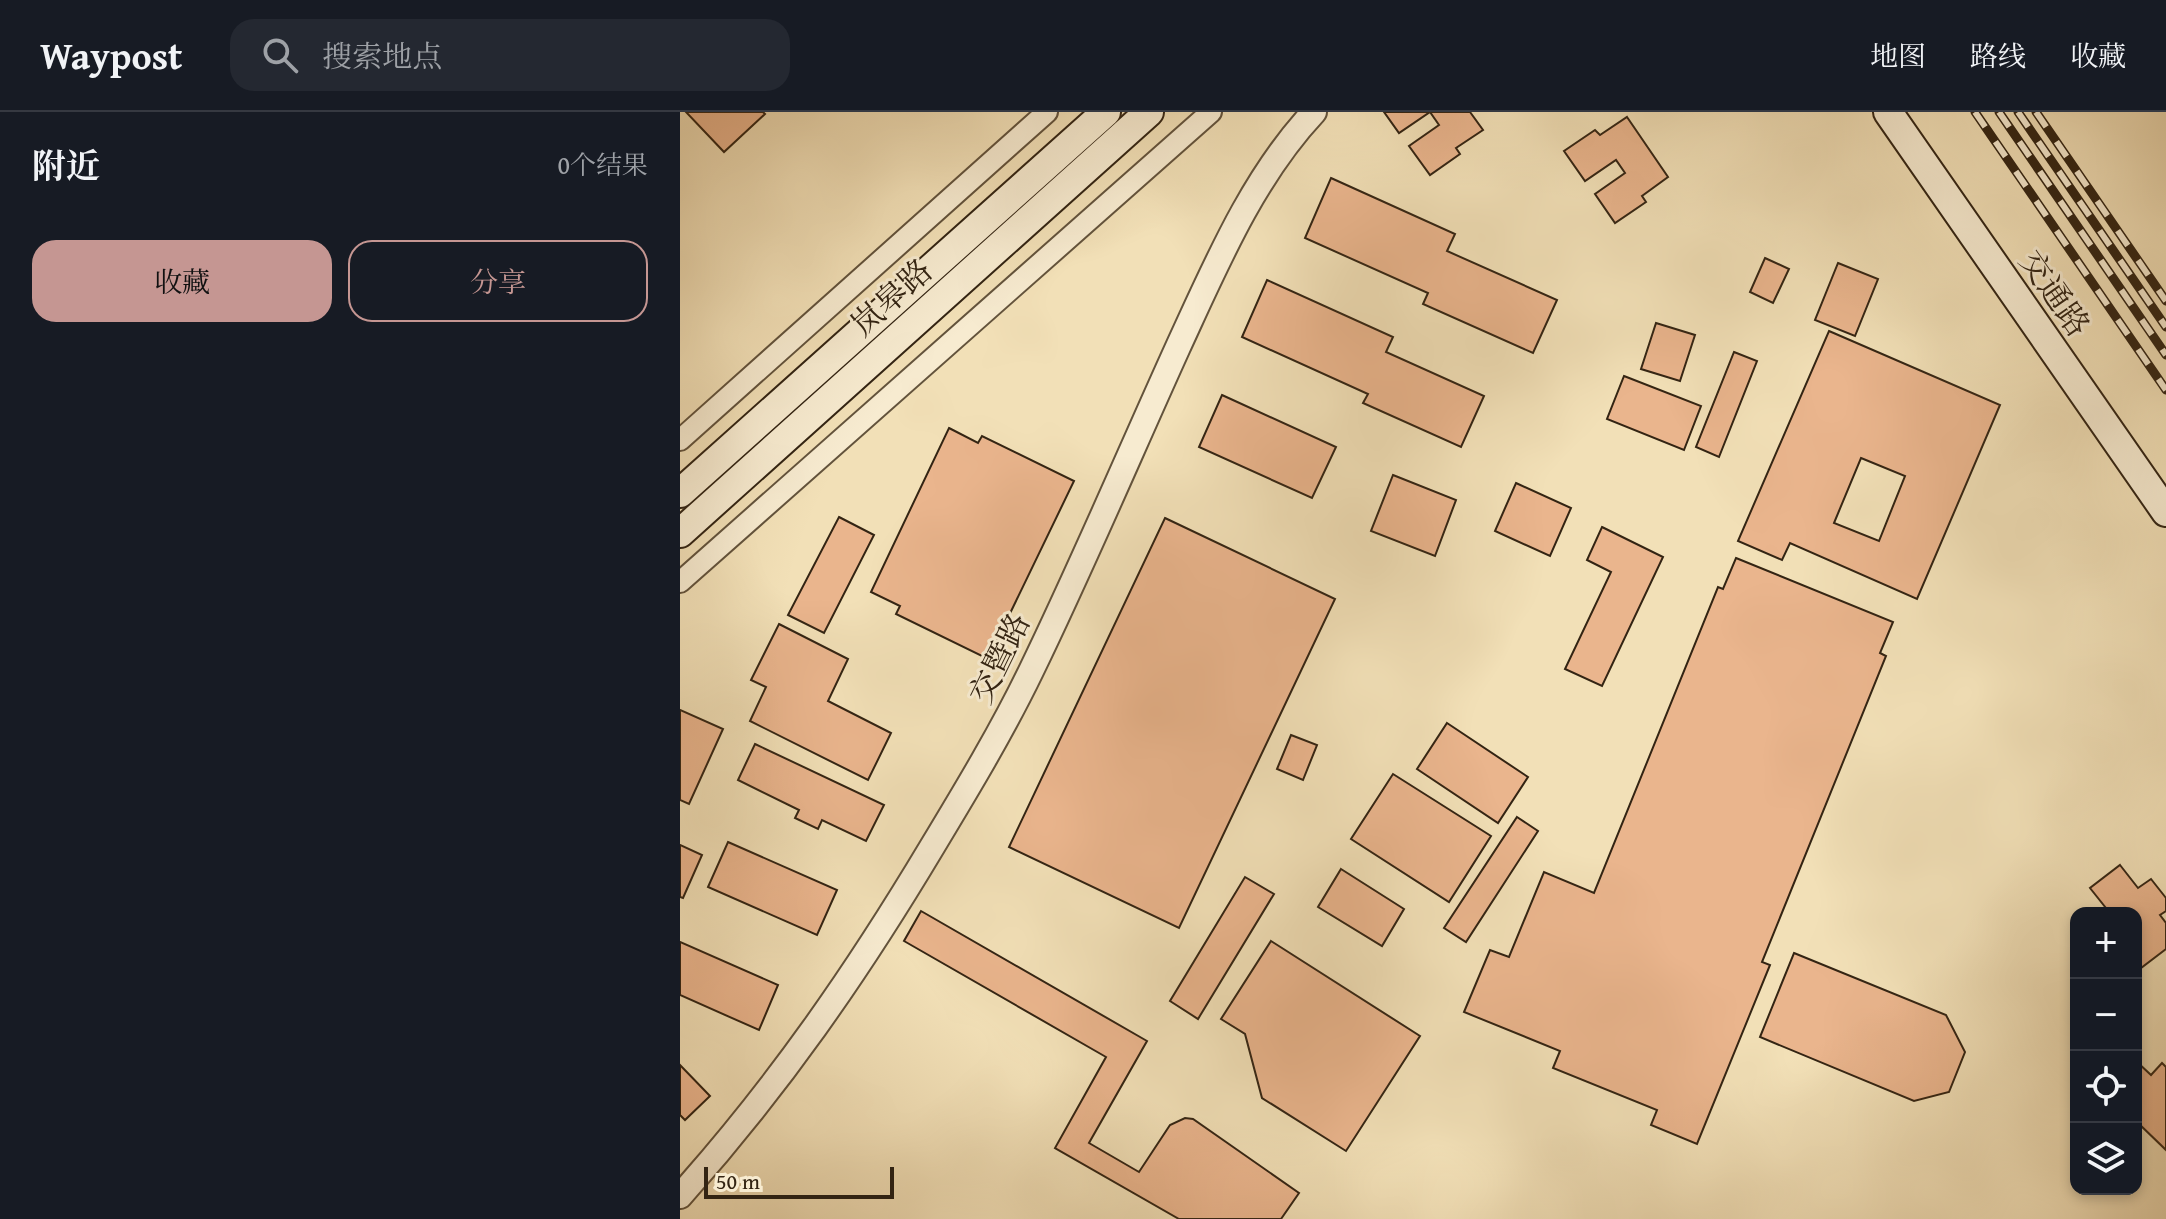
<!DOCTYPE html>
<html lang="zh">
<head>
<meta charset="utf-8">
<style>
  :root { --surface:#171b24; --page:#242831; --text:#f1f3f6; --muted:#9ea1a6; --line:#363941; --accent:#c59692 }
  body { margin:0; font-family:"Gentium Book Plus","Noto Serif SC",serif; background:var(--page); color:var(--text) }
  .controls { position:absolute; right:24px; bottom:24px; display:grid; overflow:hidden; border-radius:16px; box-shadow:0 4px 12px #0003 }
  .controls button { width:72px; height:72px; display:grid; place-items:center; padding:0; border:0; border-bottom:2px solid var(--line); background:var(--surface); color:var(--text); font:40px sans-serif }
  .scale { position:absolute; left:24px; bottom:20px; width:190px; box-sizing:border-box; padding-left:8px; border:4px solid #332413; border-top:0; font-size:22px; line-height:28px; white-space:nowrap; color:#332413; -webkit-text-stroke:6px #f7ebd0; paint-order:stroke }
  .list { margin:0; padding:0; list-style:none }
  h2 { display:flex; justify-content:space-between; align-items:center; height:104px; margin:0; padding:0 32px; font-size:34px }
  h2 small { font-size:26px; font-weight:400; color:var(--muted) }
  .actions { display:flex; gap:16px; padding:24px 32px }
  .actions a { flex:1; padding:18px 0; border:2px solid var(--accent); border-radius:24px; text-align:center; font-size:28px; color:var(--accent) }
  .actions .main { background:var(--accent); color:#111 }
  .icon { flex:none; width:44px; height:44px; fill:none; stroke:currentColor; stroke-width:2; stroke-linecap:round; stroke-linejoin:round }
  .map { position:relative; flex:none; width:1486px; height:1107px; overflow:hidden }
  header { display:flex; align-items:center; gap:48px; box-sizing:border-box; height:112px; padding:0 40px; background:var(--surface); border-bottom:2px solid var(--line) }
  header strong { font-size:38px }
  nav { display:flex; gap:44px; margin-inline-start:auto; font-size:28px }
  .search { width:560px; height:72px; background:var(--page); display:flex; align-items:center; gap:20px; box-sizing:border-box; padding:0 28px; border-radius:24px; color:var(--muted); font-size:30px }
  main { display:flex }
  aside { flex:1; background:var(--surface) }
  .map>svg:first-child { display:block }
</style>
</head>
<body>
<header>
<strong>Waypost</strong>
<div class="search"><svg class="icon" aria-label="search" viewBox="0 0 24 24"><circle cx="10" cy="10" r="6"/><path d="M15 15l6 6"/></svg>搜索地点</div>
<nav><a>地图</a><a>路线</a><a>收藏</a></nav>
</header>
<main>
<aside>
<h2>附近<small>0个结果</small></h2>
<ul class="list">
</ul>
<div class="actions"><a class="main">收藏</a><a>分享</a></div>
</aside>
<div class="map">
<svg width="1486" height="1107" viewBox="0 0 1486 1107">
  <rect width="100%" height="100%" fill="#f2e0b7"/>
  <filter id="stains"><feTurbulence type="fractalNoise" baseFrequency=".0025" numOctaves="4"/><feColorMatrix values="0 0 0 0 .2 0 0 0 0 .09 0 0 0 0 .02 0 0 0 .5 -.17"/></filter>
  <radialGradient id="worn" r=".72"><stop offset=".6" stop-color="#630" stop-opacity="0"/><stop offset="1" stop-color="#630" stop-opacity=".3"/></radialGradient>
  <g fill="#eab58d" stroke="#332413" stroke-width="2" fill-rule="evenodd">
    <path d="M 6,0 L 83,0 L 85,2 L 44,40 Z"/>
    <path d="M 704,0 L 750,0 L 719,21 Z"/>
    <path d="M 750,0 L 790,0 L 803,18 L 776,36 L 780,42 L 750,63 L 729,34 L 759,13 Z"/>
    <path d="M 947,5 L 988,65 L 962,84 L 966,90 L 935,111 L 915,82 L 945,61 L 936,48 L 905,69 L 884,39 L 915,18 L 920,23 Z"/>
    <path d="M 651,66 L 775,122 L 767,139 L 877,188 L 853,241 L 743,192 L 748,181 L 625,126 Z"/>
    <path d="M 1085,146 L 1109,157 L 1093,191 L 1070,180 Z"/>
    <path d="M 1158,151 L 1198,167 L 1175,224 L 1135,208 Z"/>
    <path d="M 587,168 L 713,225 L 706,240 L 804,284 L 781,335 L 683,291 L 688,282 L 562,225 Z"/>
    <path d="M 976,211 L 1015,223 L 1000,269 L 961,257 Z"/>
    <path d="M 1149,219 L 1320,293 L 1237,487 L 1110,431 L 1102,448 L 1058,429 ZM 1181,346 L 1225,364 L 1199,429 L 1154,411 Z"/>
    <path d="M 1054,240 L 1077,249 L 1039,345 L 1016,335 Z"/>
    <path d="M 944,264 L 1021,294 L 1004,338 L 927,307 Z"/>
    <path d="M 542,283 L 656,335 L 632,386 L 519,335 Z"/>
    <path d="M 269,316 L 298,331 L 302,324 L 394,369 L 308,547 L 216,502 L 220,494 L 191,480 Z"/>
    <path d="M 713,363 L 776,388 L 755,444 L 691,419 Z"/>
    <path d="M 836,371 L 891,396 L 870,444 L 815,419 Z"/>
    <path d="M 159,405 L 194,423 L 144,521 L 108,503 Z"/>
    <path d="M 485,406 L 655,487 L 499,816 L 329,735 Z"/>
    <path d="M 922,415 L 983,445 L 922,574 L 885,557 L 931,460 L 907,448 Z"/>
    <path d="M 1056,446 L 1213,510 L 1200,541 L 1206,544 L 1082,850 L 1090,853 L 1017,1032 L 971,1013 L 977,998 L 873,956 L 880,939 L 784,900 L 810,838 L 829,845 L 864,760 L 914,781 L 1038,475 L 1043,477 Z"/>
    <path d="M 99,512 L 168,547 L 148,589 L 211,621 L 188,668 L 70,609 L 86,575 L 71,568 Z"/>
    <path d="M 0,598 L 43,617 L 9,692 L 0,688 Z"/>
    <path d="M 767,611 L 848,665 L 818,711 L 737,657 Z"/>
    <path d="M 611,623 L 637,633 L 623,668 L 597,657 Z"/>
    <path d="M 75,632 L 204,693 L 186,729 L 142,708 L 138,717 L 115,706 L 119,698 L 58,668 Z"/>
    <path d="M 713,662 L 811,724 L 769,790 L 671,727 Z"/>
    <path d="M 837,705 L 858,719 L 786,830 L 764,816 Z"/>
    <path d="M 48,730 L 157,778 L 137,823 L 28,775 Z"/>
    <path d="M 0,733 L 22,743 L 3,786 L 0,785 Z"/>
    <path d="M 1440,753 L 1458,776 L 1471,767 L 1486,786 L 1486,799 L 1480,803 L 1486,811 L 1486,837 L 1461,856 L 1456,849 L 1456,801 L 1430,801 L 1410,776 Z"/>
    <path d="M 661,757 L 724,797 L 702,834 L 638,795 Z"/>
    <path d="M 565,765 L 594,782 L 518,907 L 490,889 Z"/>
    <path d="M 241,799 L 467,929 L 409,1031 L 459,1060 L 490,1013 L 505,1006 L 513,1007 L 619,1081 L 601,1107 L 499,1107 L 375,1036 L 426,945 L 224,829 Z"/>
    <path d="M 591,829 L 740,924 L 666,1039 L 582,986 L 565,922 L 541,907 Z"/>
    <path d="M 0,830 L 98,873 L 79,918 L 0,883 Z"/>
    <path d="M 1114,841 L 1266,903 L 1285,940 L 1269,980 L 1234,989 L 1080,925 Z"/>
    <path d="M 1456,949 L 1471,963 L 1482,951 L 1486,955 L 1486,1038 L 1456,1009 Z"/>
    <path d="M 0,953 L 30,984 L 5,1008 L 0,1003 Z"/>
  </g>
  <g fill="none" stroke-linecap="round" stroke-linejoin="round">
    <defs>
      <g id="minor">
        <path d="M 0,328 L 367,0"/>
        <path d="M 0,470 L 531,0"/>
      </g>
      <path id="tertiary" d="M 0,1084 C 99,973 176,862 252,735 C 287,677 322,619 351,559 C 403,452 449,343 498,235 C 535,155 572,66 634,0"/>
      <g id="secondary">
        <path d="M 1208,0 L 1486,400"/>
        <path d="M 0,381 L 426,0"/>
        <path d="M 0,421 L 469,0"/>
      </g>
    </defs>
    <use href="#minor" stroke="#63533c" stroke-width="24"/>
    <use href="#tertiary" stroke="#63533c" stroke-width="28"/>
    <use href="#secondary" stroke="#332413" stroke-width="32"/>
    <use href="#minor" stroke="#f7ebd0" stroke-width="20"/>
    <use href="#tertiary" stroke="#f7ebd0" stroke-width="24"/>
    <use href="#secondary" stroke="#f7ebd0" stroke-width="28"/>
    <defs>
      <g id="rail">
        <path d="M 1295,0 L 1486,278"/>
        <path d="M 1319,0 L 1486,243"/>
        <path d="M 1338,0 L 1486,215"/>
        <path d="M 1356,0 L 1486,189"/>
      </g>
    </defs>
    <use href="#rail" stroke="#332413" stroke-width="9"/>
    <use href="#rail" stroke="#f7ebd0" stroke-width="6" stroke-dasharray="18" stroke-linecap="butt"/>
  </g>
  <g text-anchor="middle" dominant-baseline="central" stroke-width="6" stroke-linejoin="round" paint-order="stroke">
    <g font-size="32" fill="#332413" stroke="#f7ebd0">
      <text transform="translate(1375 181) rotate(55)">交通路</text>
      <text transform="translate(211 185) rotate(-42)">岚皋路</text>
      <text transform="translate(319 546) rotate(-64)">交暨路</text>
    </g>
  </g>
  <rect width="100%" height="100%" filter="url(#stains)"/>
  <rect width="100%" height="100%" fill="url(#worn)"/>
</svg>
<div class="controls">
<button>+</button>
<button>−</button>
<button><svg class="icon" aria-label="locate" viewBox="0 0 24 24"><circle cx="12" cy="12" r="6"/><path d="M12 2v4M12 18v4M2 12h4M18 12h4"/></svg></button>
<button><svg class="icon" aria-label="layers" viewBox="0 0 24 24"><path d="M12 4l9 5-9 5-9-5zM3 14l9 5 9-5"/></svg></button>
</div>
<div class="scale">50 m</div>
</div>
</main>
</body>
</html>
